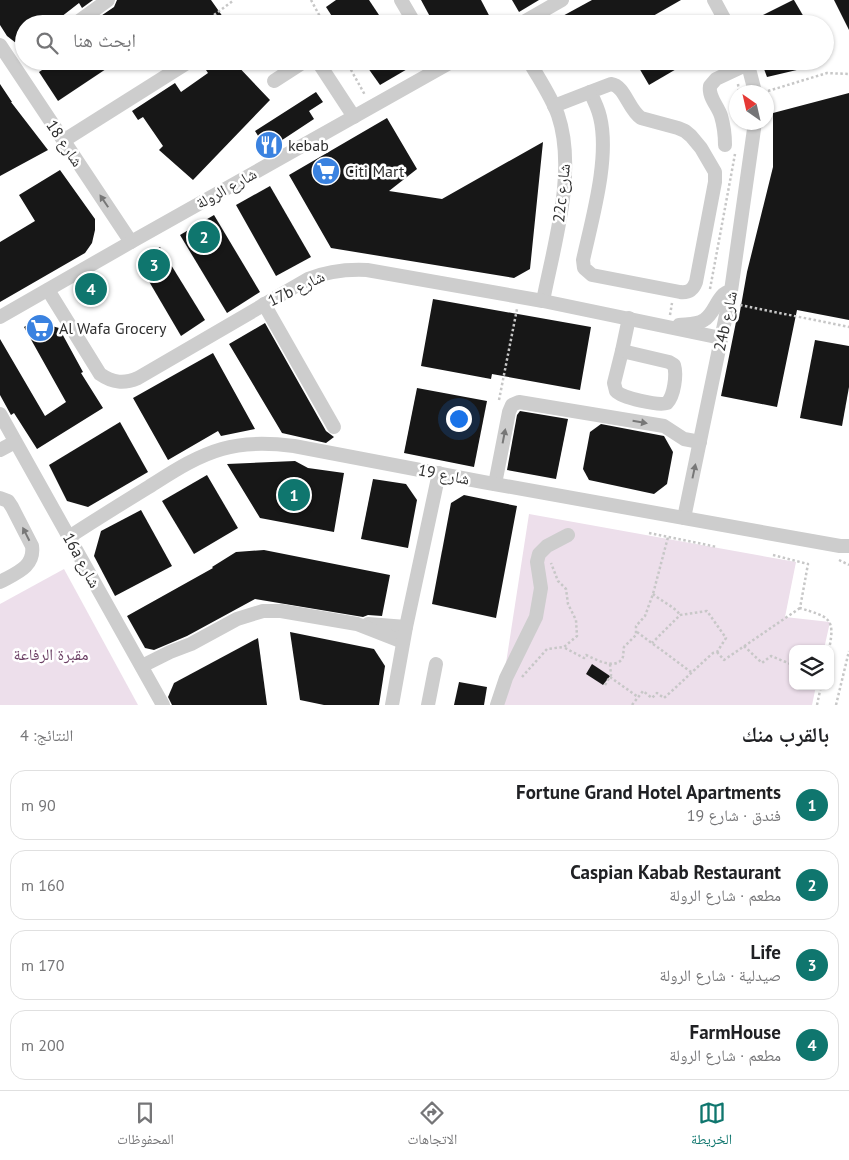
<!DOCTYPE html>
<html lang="ar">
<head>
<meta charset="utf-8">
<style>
  :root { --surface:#fff; --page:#f6f6f6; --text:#202124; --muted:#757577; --line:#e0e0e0; --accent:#0f766e }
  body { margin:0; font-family:"PT Sans","Noto Naskh Arabic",sans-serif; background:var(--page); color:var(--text); direction:rtl }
  .controls { position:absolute; right:15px; bottom:15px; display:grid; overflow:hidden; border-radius:10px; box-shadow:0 1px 4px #0004 }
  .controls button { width:45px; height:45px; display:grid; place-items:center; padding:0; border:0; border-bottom:1px solid var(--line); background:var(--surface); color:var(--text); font:25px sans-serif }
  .compass { position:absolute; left:729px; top:85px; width:45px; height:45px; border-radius:50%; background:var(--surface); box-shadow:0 1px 4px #0004; rotate:326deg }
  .you { position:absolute; left:458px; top:418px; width:18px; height:18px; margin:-12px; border:4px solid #fff; border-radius:50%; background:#1a73e8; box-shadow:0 0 0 8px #1a73e833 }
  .badge { display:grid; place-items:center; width:32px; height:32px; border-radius:50%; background:var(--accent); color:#fff; font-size:16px; font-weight:700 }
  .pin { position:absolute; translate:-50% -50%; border:2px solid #fff; box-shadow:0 1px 5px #0006 }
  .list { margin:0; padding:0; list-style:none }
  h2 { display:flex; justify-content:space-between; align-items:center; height:65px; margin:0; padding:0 20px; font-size:21px }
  h2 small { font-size:16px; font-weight:400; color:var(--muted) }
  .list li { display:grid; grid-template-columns:32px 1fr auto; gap:15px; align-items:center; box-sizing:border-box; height:70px; margin:0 10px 10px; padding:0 10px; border:1px solid var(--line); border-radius:15px }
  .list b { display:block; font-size:19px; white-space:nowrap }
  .list p { margin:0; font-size:16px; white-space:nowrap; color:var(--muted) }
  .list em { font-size:16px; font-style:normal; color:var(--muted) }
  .icon { flex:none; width:28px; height:28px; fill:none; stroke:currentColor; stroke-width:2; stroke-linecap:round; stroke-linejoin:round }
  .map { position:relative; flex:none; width:849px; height:705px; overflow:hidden; direction:ltr }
  .search { position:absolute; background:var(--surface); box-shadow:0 1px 4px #0004; left:15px; right:15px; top:15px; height:55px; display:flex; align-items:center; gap:12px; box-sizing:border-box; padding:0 18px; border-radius:28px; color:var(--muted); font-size:19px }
  .sheet { height:385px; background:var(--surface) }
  nav { display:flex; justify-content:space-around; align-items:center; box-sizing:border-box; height:70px; border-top:1px solid var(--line); background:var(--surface); font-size:14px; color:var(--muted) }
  nav a { display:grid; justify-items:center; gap:2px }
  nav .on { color:var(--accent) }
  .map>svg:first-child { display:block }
</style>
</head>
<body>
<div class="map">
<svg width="849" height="705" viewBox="0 0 849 705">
  <rect width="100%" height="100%" fill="#fff"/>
  <g fill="#eddfeb">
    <path d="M 529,514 L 796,562 L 785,617 L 830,622 L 824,649 L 793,649 L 793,686 L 816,686 L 812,705 L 503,705 L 500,702 Z"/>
    <path d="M 64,569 L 138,705 L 0,705 L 0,604 Z"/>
  </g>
  <g fill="#171717">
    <path d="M 0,0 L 93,0 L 82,8 L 79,3 L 52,24 L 24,24 L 24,44 L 16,43 L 7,36 L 0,25 Z"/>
    <path d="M 117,0 L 211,0 L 228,24 L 93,24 L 92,22 L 114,7 Z"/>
    <path d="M 336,0 L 369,0 L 385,24 L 337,24 L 326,7 Z"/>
    <path d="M 421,0 L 481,0 L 492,21 L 487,24 L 434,24 Z"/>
    <path d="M 512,0 L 539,0 L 519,12 Z"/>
    <path d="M 592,0 L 681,0 L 639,24 L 548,24 Z"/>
    <path d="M 794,0 L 808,24 L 745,24 L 793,0 Z"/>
    <path d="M 834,0 L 849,0 L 849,30 Z"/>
    <path d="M 56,61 L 118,61 L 58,101 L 39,72 Z"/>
    <path d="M 200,61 L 233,61 L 270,100 L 193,180 L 159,150 L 163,146 L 143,117 L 138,120 L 132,111 L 175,83 L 181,92 L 208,73 Z"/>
    <path d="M 363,61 L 421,61 L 380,85 Z"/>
    <path d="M 635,61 L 690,61 L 649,85 Z"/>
    <path d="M 761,61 L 817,61 L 818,65 L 767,77 Z"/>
    <path d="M 0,84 L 12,102 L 11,102 L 48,150 L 0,176 Z"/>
    <path d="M 316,92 L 323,102 L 309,111 L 314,119 L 267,150 L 255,131 Z"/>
    <path d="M 849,93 L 849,320 L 797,310 L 777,407 L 721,396 L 737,317 L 739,317 L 747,272 L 773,167 L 773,113 Z"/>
    <path d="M 387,118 L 417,169 L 389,191 L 442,199 L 543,142 L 530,269 L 514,278 L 331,248 L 289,175 Z"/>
    <path d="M 60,170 L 95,219 L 95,230 L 92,243 L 85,253 L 0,302 L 0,242 L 35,221 L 19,195 Z"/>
    <path d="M 270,186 L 311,257 L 276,276 L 236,205 Z"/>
    <path d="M 214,215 L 260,292 L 227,313 L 180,235 Z"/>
    <path d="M 160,247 L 205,320 L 181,336 L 137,261 Z"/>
    <path d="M 433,299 L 591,327 L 580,390 L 492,374 L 491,379 L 421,366 Z"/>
    <path d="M 34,321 L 59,328 L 83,372 L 81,373 L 103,408 L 37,449 L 14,413 L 11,415 L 0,395 L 0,339 L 45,416 L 66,402 L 24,327 Z"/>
    <path d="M 265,323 L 326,431 L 334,437 L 326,443 L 282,433 L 229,344 Z"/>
    <path d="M 815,340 L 849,346 L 849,387 L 842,426 L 800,418 Z"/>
    <path d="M 213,353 L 255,429 L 221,436 L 218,431 L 168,460 L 133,398 Z"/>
    <path d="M 417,388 L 487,401 L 474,467 L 404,453 Z"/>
    <path d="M 520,411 L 568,419 L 556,479 L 507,470 L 517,415 Z"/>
    <path d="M 120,422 L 148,472 L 88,507 L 67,501 L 49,465 Z"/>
    <path d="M 601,424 L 664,436 L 673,452 L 667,484 L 654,494 L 589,480 L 583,469 L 590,432 Z"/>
    <path d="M 295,461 L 308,468 L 344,473 L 334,532 L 260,518 L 227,464 Z"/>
    <path d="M 207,475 L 238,528 L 194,554 L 162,501 Z"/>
    <path d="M 373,479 L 406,484 L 417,500 L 408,548 L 361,539 Z"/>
    <path d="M 464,495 L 517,506 L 496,618 L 432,604 L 451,503 Z"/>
    <path d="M 141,510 L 172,566 L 115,596 L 94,556 L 101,531 Z"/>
    <path d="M 264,550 L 390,575 L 382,616 L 368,615 L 363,617 L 255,599 L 187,636 L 154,650 L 145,648 L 127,616 L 213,568 L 212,567 L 236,552 Z"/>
    <path d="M 290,632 L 374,649 L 385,666 L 379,705 L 324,705 L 300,700 Z"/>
    <path d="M 258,638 L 267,705 L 172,705 L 168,697 L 174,683 Z"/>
    <path d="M 592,664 L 610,676 L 603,685 L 586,674 Z"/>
    <path d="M 459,682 L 487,687 L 484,705 L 454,705 Z"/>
  </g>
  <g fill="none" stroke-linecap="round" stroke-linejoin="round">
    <g stroke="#c7c7c7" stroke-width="2.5" stroke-dasharray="2.5 2.5" stroke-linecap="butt">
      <path d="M 311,0 L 324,24"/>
      <path d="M 202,24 L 234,0"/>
      <path d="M 346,61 L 365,95"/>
      <path d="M 738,84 L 739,92"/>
      <path d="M 768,91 L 827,73 L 849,74"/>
      <path d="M 710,289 L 735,154"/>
      <path d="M 740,305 L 849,327"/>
      <path d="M 670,315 L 672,303"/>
      <path d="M 499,400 L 517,309"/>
      <path d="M 649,533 L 717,547"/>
      <path d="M 773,555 L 808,564 L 800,608 C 828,617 836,617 829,649"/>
      <path d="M 839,560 L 849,565"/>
      <path d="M 653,594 C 661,601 675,607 680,615"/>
      <path d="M 637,632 L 691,672"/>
      <path d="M 744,646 L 762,663 L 771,656 L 793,665"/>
      <path d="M 565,648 L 584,658 L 586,655 C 595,659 614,670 622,659 C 624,656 623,651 624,647 L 636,635 L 636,626 L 645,616 L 653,594 L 668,537"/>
      <path d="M 717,652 L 724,660 L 800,608"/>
      <path d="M 522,677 L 547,649 L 564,647 L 577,636 L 576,620 L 568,604 L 566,589 L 558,581 L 551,563"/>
      <path d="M 610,677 L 638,697"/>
      <path d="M 605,685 L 611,675 L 610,664"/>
      <path d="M 632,705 L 643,691 L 652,698 L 657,693 L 664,698 C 681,683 696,668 713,653 L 717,652 L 726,638 L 707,611 L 680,615 L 652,643"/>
      <path d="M 817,705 L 821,686"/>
      <path d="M 836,705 L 849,651"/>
    </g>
    <g stroke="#cdcdcd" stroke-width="14">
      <path d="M 401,0 L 415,24"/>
      <path d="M 714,0 L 727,24"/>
      <path d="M 75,24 L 108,0"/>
      <path d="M 520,24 L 562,0"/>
      <path d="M 0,45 L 131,242"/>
      <path d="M 316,61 L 320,65 L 354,117"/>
      <path d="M 529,61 C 539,79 551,96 558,115 C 577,171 554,244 543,301"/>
      <path d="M 747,61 L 755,92"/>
      <path d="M 274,81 L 305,61"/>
      <path d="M 611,84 C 625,86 628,109 641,118 L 678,128 L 685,131 L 691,136 L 701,148 L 715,172 L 715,182 L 696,282 C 693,290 688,293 680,292 L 592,275 L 584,268 L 583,260 C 592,219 610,158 600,117 C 598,108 594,100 590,92 Z"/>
      <path d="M 554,106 L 590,92"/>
      <path d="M 63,141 L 190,61"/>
      <path d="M 725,145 C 725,135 724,126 721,116 C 718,106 708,97 710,86 L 716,79 L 748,64"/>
      <path d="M 48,290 L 100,374 C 113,383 124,384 138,378 L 308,279 C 328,271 346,269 367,270 L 543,301 L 721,338"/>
      <path d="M 264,304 L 334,427"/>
      <path d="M 0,317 L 131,242 L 453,61"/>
      <path d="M 679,325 C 687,324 697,325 704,320 C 716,313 717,293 731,291"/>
      <path d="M 622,351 L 669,362 L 674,365 C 677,375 674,396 667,403 C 659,406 622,398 616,391 L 614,383 Z"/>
      <path d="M 622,351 L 629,318"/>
      <path d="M 0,414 L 163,705"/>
      <path d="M 0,450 L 15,442"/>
      <path d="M 495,484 L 509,412 L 512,405 L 519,402 L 664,426 L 684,439 L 700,442"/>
      <path d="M 0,498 L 8,501 L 12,507 L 32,546 C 35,567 16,573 0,582"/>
      <path d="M 684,518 L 731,291 L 755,122"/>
      <path d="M 69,537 C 95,520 121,504 147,488 C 171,473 194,457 222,449 C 245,442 270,443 294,446 L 483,482 L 840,546 L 849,546"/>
      <path d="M 368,624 L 406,627"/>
      <path d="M 142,666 L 170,652 L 191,644 L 237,619 L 263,611 L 281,611 L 357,624 L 403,642"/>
      <path d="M 392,705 L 406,627 L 439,473"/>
      <path d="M 428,705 L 436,664"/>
      <path d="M 497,705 L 506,678 L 536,617 L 541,588 L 537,562 L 539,554 L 547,546 L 568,535"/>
    </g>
  </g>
  <defs><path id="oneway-solid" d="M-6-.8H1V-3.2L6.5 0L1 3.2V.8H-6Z" transform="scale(1.25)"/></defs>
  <g fill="#777">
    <use href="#oneway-solid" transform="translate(104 201) rotate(-124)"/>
    <use href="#oneway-solid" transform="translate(640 422) rotate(10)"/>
    <use href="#oneway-solid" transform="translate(504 436) rotate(-79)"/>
    <use href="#oneway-solid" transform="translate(694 471) rotate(-78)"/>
    <use href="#oneway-solid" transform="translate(26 534) rotate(-117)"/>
  </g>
  <defs>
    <symbol id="restaurant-disc" viewBox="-11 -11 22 22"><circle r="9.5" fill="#3a82e0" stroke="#fff"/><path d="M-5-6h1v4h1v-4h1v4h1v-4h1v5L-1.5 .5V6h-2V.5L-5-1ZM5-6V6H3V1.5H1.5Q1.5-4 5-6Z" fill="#fff"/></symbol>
    <symbol id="supermarket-disc" viewBox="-11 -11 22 22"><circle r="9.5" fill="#3a82e0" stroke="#fff"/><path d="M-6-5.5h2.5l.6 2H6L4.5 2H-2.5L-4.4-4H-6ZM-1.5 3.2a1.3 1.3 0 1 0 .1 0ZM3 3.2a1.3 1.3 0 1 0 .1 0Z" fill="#fff"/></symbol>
  </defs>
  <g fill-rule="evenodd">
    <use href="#restaurant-disc" x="253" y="129" width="32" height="32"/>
    <use href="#supermarket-disc" x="310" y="155" width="32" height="32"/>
    <use href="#supermarket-disc" x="24" y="312" width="32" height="32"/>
  </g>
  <g text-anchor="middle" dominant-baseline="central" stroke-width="5" stroke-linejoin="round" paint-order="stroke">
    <g font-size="16" fill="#303030" stroke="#fff">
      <text transform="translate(65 143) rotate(56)">شارع 18</text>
      <text transform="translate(226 188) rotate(-29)">شارع الرولة</text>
      <text transform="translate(561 193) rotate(-84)">22c شارع</text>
      <text transform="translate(296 288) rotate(-26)">17b شارع</text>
      <text transform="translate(725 321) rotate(-78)">24b شارع</text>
      <text transform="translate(444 474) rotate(11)">شارع 19</text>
      <text transform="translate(82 560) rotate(61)">16a شارع</text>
    </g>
    <g font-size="16" fill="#303030" stroke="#fff" text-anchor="start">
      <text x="288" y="145">kebab</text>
      <text x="345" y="171">Citi Mart</text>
      <text x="59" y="328">Al Wafa Grocery</text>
    </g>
    <g font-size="16" fill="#6b3f64" stroke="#fff">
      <text x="51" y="654">مقبرة الرفاعة</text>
    </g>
  </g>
</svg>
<div class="controls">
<button><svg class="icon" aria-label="layers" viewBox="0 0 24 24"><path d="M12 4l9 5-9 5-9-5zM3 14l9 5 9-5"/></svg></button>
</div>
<svg class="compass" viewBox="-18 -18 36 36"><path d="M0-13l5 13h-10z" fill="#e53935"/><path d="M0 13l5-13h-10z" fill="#757577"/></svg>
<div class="you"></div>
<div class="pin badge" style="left:294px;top:495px">1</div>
<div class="pin badge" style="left:204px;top:237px">2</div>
<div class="pin badge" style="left:154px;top:265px">3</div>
<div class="pin badge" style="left:91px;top:289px">4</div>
<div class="search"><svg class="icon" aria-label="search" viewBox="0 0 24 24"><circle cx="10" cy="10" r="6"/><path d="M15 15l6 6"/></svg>ابحث هنا</div>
</div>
<section class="sheet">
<h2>بالقرب منك<small>النتائج: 4</small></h2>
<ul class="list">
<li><span class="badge">1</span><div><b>Fortune Grand Hotel Apartments</b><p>فندق · شارع 19</p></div><em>90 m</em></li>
<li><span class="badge">2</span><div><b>Caspian Kabab Restaurant</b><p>مطعم · شارع الرولة</p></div><em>160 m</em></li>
<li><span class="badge">3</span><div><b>Life</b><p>صيدلية · شارع الرولة</p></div><em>170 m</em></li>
<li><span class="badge">4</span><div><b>FarmHouse</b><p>مطعم · شارع الرولة</p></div><em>200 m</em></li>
</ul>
</section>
<nav>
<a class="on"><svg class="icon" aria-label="map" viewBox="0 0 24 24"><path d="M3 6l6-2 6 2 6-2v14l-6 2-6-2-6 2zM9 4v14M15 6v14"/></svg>الخريطة</a>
<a><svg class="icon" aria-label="directions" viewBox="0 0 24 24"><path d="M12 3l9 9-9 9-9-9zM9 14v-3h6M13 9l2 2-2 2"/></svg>الاتجاهات</a>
<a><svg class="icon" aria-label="saved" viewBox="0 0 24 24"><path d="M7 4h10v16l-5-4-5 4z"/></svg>المحفوظات</a>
</nav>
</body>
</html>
